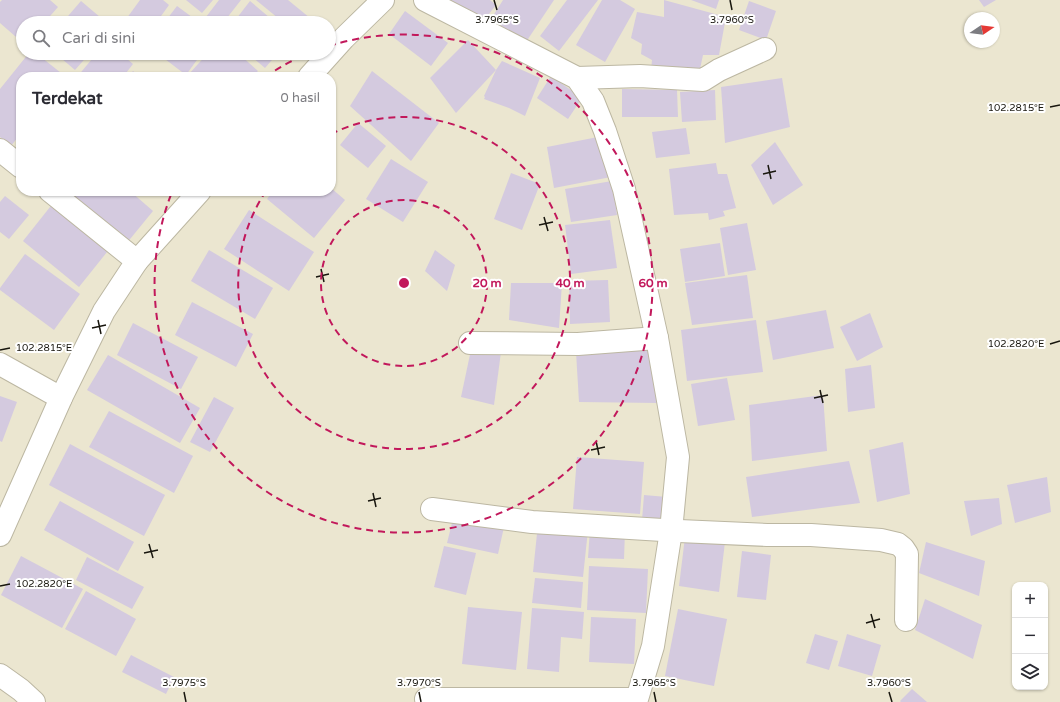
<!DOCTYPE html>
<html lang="id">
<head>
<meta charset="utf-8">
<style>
  :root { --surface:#fff; --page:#f2f2f3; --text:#2b2b33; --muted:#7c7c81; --line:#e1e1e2 }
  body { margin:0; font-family:"Varela Round",sans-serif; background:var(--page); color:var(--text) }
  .controls { position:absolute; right:12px; bottom:12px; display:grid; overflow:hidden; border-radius:8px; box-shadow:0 1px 3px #0004 }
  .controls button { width:36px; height:36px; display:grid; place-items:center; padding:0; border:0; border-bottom:1px solid var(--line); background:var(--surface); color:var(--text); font:20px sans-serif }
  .compass { position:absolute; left:964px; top:12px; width:36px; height:36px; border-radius:50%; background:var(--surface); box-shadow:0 1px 3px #0004; rotate:77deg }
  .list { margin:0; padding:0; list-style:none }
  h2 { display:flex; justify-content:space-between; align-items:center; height:52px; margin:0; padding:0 16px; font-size:17px }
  h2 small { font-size:13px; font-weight:400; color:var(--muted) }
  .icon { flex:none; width:22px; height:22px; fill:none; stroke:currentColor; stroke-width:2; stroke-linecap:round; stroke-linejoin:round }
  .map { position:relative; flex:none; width:1060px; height:702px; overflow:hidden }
  .search { position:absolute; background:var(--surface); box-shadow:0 1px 3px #0004; left:16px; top:16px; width:320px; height:44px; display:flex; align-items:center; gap:10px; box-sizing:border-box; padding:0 14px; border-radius:22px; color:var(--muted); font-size:15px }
  .panel { position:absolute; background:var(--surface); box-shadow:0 1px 3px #0004; left:16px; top:72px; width:320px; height:124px; border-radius:16px }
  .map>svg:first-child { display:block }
</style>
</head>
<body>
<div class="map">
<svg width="1060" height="702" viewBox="0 0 1060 702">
  <rect width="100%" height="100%" fill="#ebe6d0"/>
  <g fill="#d4cadf">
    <path d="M 2,0 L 50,0 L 58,7 L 44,23 L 23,23 L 23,43 L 0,23 L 0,2 Z"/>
    <path d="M 140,0 L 163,0 L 169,5 L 156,23 L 125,23 L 124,22 Z"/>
    <path d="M 186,0 L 213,0 L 202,13 Z"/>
    <path d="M 219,0 L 241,0 L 223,23 L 213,23 L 206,17 Z"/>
    <path d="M 256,0 L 288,0 L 310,18 L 306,23 L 284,23 Z"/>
    <path d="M 446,0 L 490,0 L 496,5 L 481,24 Z"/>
    <path d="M 503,0 L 554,0 L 526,42 L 491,19 Z"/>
    <path d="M 567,0 L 598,0 L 559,51 L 540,36 Z"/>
    <path d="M 602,0 L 620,0 L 635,9 L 605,62 L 576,45 Z"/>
    <path d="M 664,0 L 726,17 L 719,55 L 703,55 L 700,69 L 651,70 L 652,60 L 641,54 L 642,44 L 631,38 L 637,12 L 664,17 Z"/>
    <path d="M 691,0 L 719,0 L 716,9 Z"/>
    <path d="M 979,0 L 996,0 L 984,7 Z"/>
    <path d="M 81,1 L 107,23 L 62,23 Z"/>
    <path d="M 250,1 L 276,23 L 233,23 Z"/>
    <path d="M 749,1 L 776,11 L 766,40 L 739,30 Z"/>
    <path d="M 177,6 L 200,23 L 164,23 Z"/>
    <path d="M 405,11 L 448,43 L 431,66 L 389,34 Z"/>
    <path d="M 468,40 L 496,70 L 456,113 L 430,78 Z"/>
    <path d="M 29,53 L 36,53 L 66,77 L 21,77 L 21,133 L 11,146 L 0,137 L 0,89 Z"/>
    <path d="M 55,53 L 90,53 L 75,70 Z"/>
    <path d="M 97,53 L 120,53 L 133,64 L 123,77 L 77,77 Z"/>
    <path d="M 157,53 L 202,53 L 186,75 Z"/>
    <path d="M 208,53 L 238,53 L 258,71 L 252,77 L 192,77 L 189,74 Z"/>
    <path d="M 247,53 L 278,53 L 265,68 Z"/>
    <path d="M 502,61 L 540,78 L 525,116 L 509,108 L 484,99 L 485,97 L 484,96 L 496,70 Z"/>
    <path d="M 133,71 L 140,77 L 128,77 Z"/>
    <path d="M 372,71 L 439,123 L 411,161 L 350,106 Z"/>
    <path d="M 551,76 L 582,98 L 568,119 L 537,98 Z"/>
    <path d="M 782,78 L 790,127 L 725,143 L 721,87 Z"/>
    <path d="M 622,89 L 677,90 L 678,117 L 622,117 Z"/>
    <path d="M 715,90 L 716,120 L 682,122 L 680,92 Z"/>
    <path d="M 358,123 L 386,146 L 368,168 L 340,145 Z"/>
    <path d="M 686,128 L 690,154 L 656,158 L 652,132 Z"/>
    <path d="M 603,136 L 611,177 L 554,188 L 547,147 Z"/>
    <path d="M 775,142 L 803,185 L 773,205 L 751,165 Z"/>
    <path d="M 391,159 L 428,182 L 403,222 L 366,199 Z"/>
    <path d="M 716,163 L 718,174 L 727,174 L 736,208 L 723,211 L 725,216 L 709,220 L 708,213 L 674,215 L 669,169 Z"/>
    <path d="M 511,173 L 540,184 L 522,230 L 494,219 Z"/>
    <path d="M 612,181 L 617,215 L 571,222 L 565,189 Z"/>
    <path d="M 331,188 L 345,200 L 314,238 L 267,199 L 273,191 L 331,191 Z"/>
    <path d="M 63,191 L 130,191 L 153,211 L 126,244 Z"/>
    <path d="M 5,196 L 29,215 L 9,239 L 0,232 L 0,202 Z"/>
    <path d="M 54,202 L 111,247 L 79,287 L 23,241 Z"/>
    <path d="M 249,210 L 314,252 L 289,291 L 224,249 Z"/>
    <path d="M 610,220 L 617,268 L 571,274 L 565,225 Z"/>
    <path d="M 747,223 L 756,270 L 728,275 L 720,228 Z"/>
    <path d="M 720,243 L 725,276 L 685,282 L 680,249 Z"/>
    <path d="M 209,250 L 273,288 L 255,319 L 191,281 Z"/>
    <path d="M 435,250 L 455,265 L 447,291 L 425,271 Z"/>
    <path d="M 25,254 L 80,294 L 54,330 L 0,290 L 0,288 Z"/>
    <path d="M 747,275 L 753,318 L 692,325 L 685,283 Z"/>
    <path d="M 608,280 L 610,322 L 570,324 L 569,281 Z"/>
    <path d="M 511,283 L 562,283 L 559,328 L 509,320 Z"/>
    <path d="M 192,302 L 253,334 L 236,367 L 175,335 Z"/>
    <path d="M 826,310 L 834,348 L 773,360 L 766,321 Z"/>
    <path d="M 870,313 L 883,347 L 857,361 L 840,327 Z"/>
    <path d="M 756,320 L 763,372 L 687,381 L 681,330 Z"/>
    <path d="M 133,323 L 198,357 L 181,389 L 117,355 Z"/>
    <path d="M 648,342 L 657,403 L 579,402 L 576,352 Z"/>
    <path d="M 472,345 L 501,352 L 494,405 L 461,397 Z"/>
    <path d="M 108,355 L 200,408 L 180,443 L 87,390 Z"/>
    <path d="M 871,365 L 875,408 L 848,412 L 845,369 Z"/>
    <path d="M 727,378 L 735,420 L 698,426 L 691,384 Z"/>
    <path d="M 823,395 L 827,451 L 752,461 L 749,405 Z"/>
    <path d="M 0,396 L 17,402 L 2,442 L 0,441 Z"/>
    <path d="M 214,397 L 234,408 L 210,452 L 190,442 Z"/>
    <path d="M 109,411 L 193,456 L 174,493 L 89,447 Z"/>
    <path d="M 903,442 L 910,494 L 877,502 L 869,450 Z"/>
    <path d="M 70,444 L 165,495 L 144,536 L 49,485 Z"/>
    <path d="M 577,457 L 644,462 L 640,514 L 573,509 Z"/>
    <path d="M 849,461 L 860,503 L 752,517 L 746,477 Z"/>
    <path d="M 1047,477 L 1051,512 L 1015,523 L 1007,485 Z"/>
    <path d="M 644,495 L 667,497 L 666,522 L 642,520 Z"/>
    <path d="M 999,498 L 1002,524 L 971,536 L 964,501 Z"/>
    <path d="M 60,501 L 134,542 L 118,571 L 44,530 Z"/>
    <path d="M 454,515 L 504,527 L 498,554 L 447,543 Z"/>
    <path d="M 538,524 L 588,530 L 583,577 L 533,572 Z"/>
    <path d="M 590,529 L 625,531 L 624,559 L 588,558 Z"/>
    <path d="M 685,537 L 725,542 L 719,592 L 679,586 Z"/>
    <path d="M 926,542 L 985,561 L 979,596 L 919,573 Z"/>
    <path d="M 444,546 L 476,553 L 466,595 L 434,587 Z"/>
    <path d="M 742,551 L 771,555 L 766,600 L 737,597 Z"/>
    <path d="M 21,556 L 83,589 L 62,628 L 1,595 Z"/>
    <path d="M 87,557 L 144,587 L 132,609 L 76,580 Z"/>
    <path d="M 589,566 L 648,569 L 646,613 L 587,610 Z"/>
    <path d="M 535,578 L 583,582 L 581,608 L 532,603 Z"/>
    <path d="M 86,591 L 136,619 L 116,656 L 65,629 Z"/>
    <path d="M 925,599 L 982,625 L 973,659 L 915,630 Z"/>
    <path d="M 468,607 L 522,612 L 516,670 L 462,664 Z"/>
    <path d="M 532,608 L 584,612 L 582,639 L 561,637 L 559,672 L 527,669 Z"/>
    <path d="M 678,609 L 727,619 L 714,686 L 665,676 Z"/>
    <path d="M 591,617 L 636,619 L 634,664 L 589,662 Z"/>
    <path d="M 815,634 L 838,641 L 829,670 L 806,663 Z"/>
    <path d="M 847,634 L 881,645 L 872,676 L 838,666 Z"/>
    <path d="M 131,655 L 174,677 L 166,694 L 122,672 Z"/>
    <path d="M 912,689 L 927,702 L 901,702 L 900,701 Z"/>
  </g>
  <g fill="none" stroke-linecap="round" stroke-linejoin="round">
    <defs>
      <g id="street">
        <path d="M 425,0 L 577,78 L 593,101 L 605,131 L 624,189 L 657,338 L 678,457 L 671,531 L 653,646 L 637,699 L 426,699"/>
        <path d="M 309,77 L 344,38 L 383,0"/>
        <path d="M 577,78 L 640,76 L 703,80 L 719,70 L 765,49"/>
        <path d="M 0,150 L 21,167"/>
        <path d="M 50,191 L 137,261"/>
        <path d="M 470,343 L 578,344 L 657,338"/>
        <path d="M 0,364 L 61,398"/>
        <path d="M 432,509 L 532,522 L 679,531 L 767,535 L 811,535 L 881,540 L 898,544 L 903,548 L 907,554 L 906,620"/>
        <path d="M 0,535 L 61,398 L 104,311 L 137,261 L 200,191"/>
        <path d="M 0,675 L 21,690 L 34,702"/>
      </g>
    </defs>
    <use href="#street" stroke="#bcb7a2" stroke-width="24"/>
    <use href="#street" stroke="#fff" stroke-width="22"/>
  </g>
  <path fill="none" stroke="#18160e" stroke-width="1.5" d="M 494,0 L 497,10M 730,0 L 732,10M 1050,107 L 1060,105M 768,165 L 771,179M 763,174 L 776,171M 544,217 L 548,231M 539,225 L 553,222M 321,269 L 324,282M 316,277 L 329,274M 98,320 L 101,334M 92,328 L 106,325M 1050,344 L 1060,341M 0,350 L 10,348M 820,390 L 823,403M 814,398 L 828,395M 596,441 L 599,455M 591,450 L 605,447M 373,493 L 376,507M 368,501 L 381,498M 149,544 L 153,558M 144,553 L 158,550M 0,586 L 10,584M 871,614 L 875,628M 866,623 L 880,619M 184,692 L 186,702M 419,692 L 421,702M 654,692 L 656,702M 889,692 L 892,702"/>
  <g fill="none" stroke="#c2185b" stroke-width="2" stroke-dasharray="7 5">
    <circle cx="404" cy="283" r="83"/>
    <path d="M331 134A166 166 0 1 1 266 191"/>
    <path d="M265 77A249 249 0 0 1 307 54M329 46A249 249 0 1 1 172 192"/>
  </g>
  <g font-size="10" text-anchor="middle" fill="#18160e" stroke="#fff" stroke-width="4" stroke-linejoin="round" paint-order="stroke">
    <text x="497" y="23">3.7965°S</text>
    <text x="732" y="23">3.7960°S</text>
    <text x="1016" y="111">102.2815°E</text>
    <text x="1016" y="347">102.2820°E</text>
    <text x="44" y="351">102.2815°E</text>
    <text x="44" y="587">102.2820°E</text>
    <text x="184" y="686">3.7975°S</text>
    <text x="419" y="686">3.7970°S</text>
    <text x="654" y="686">3.7965°S</text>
    <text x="889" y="686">3.7960°S</text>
  </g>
  <circle cx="404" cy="283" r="6" fill="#c2185b" stroke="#fff" stroke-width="2"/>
  <g font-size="12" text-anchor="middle" font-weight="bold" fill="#c2185b" stroke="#fff" stroke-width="4" stroke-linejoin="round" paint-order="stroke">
    <text x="487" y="287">20 m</text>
    <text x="570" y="287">40 m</text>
    <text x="653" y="287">60 m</text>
  </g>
</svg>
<div class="controls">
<button>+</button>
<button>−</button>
<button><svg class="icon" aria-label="layers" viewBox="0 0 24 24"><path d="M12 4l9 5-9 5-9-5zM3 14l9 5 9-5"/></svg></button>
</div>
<svg class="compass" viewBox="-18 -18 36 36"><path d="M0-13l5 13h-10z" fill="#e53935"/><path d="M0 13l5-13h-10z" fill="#7c7c81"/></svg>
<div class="search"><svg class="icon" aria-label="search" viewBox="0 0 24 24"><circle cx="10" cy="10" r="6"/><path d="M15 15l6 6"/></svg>Cari di sini</div>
<section class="panel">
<h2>Terdekat<small>0 hasil</small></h2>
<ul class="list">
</ul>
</section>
</div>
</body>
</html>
